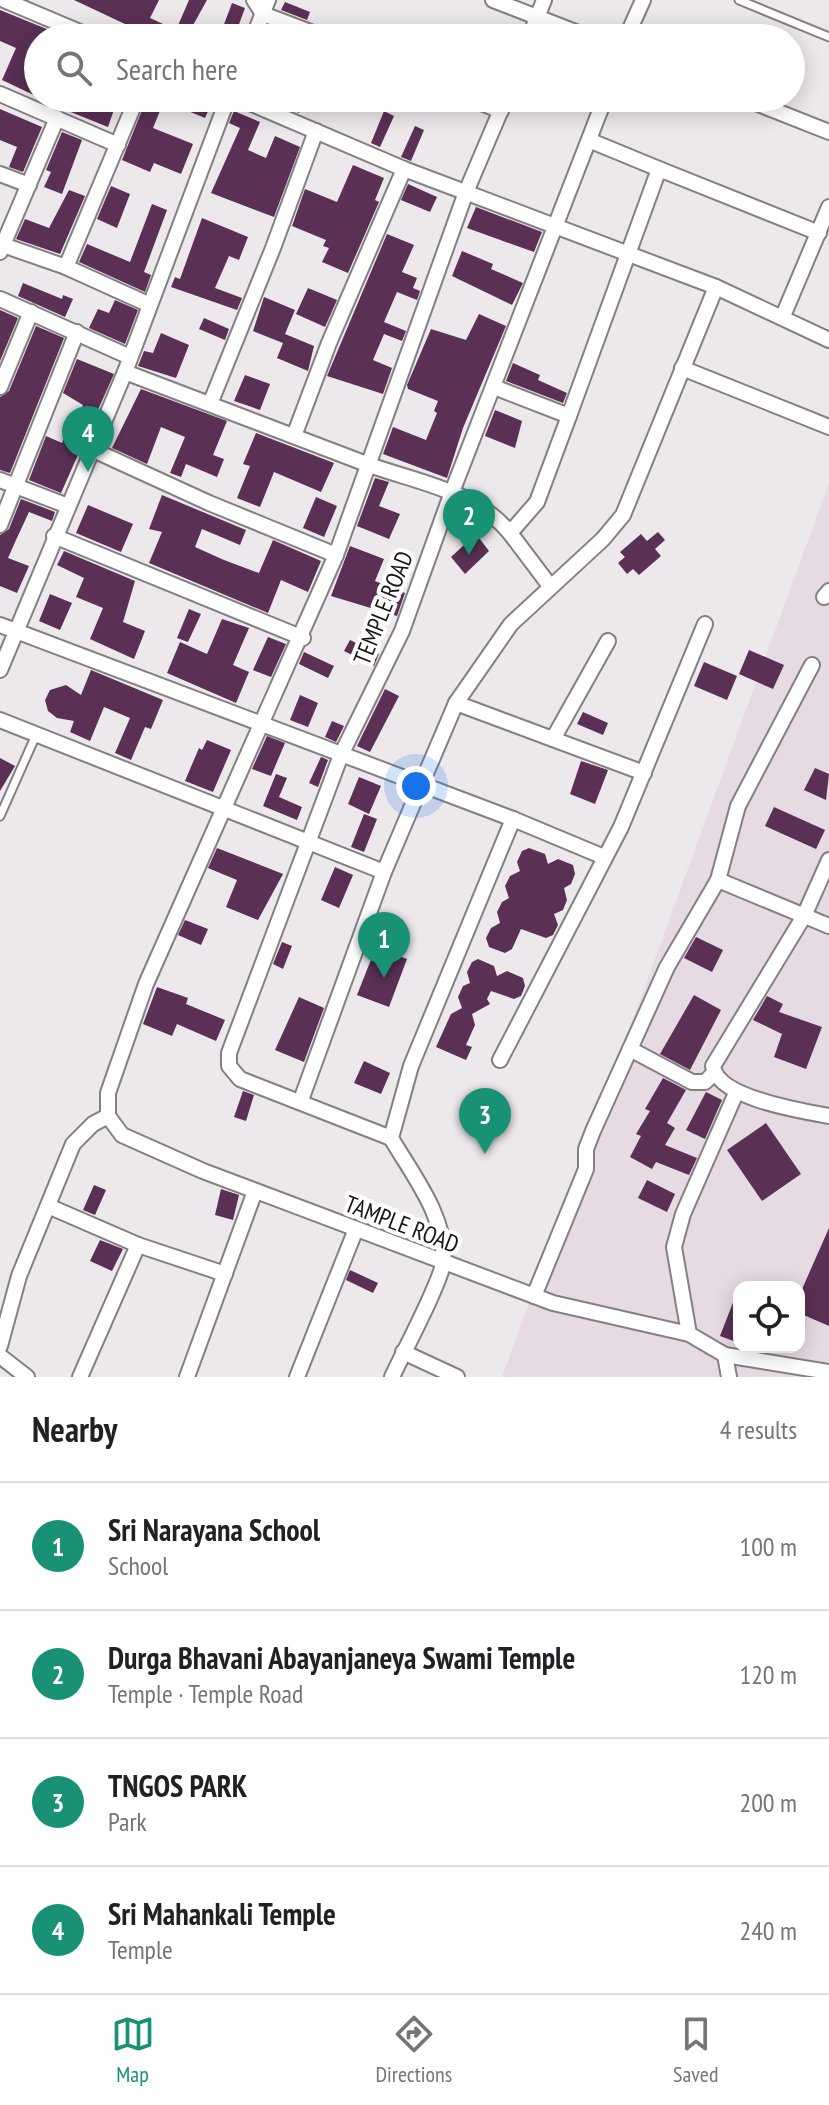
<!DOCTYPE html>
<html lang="en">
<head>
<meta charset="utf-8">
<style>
  :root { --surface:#fff; --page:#f2f2f2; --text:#202124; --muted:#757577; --line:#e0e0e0; --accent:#199175 }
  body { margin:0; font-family:"PT Sans Narrow",sans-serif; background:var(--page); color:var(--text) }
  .controls { position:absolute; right:24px; bottom:24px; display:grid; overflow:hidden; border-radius:16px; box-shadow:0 4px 20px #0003 }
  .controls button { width:72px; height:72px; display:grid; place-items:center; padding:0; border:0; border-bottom:2px solid var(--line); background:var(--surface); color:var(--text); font:40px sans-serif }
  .you { position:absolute; left:416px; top:786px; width:28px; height:28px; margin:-20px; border:6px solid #fff; border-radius:50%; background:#1a73e8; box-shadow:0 0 0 12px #1a73e833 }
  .badge { display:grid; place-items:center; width:52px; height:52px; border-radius:50%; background:var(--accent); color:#fff; font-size:26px; font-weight:700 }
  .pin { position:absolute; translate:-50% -66px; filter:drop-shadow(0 2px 4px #0008) }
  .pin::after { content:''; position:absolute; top:42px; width:28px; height:24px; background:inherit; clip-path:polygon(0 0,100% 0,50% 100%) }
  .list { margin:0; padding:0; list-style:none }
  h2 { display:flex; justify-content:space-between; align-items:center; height:104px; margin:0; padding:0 32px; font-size:34px }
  h2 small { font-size:26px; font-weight:400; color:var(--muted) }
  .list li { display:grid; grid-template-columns:52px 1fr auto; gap:24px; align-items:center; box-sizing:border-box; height:128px; padding:0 32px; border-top:2px solid var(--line) }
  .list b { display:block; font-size:30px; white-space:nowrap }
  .list p { margin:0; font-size:26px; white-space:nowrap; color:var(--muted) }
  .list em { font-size:26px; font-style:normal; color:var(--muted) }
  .icon { flex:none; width:44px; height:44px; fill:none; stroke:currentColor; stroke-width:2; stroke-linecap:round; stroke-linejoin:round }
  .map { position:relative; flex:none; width:829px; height:1377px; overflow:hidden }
  .search { position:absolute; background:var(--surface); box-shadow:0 4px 20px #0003; left:24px; right:24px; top:24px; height:88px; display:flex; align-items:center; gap:20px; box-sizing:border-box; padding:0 28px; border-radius:44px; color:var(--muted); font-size:30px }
  .sheet { height:616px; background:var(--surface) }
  nav { display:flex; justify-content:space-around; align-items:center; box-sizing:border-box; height:112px; border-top:2px solid var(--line); background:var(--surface); font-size:22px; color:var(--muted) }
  nav a { display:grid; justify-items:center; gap:4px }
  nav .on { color:var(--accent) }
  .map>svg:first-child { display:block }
</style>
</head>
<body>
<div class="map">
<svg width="829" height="1377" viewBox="0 0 829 1377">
  <rect width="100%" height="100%" fill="#ede8ec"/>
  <path fill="#e6dae3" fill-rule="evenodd" d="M 829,483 L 829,1377 L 502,1377 ZM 739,1287 L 799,1287 L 799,1347 L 739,1347 Z"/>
  <g fill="#5a3054">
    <path d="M 74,0 L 159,0 L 150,18 L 176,30 L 189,0 L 207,0 L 187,36 L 191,38 L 160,38 L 143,30 L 142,32 Z"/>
    <path d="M 285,2 L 310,12 L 307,20 L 281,10 Z"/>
    <path d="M 232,3 L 245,8 L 234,38 L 227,38 L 220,35 Z"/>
    <path d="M 0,10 L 54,32 L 51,38 L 38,38 L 38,97 L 2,80 L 16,48 L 0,41 Z"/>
    <path d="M 36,98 L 86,98 L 100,104 L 102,98 L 118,98 L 108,127 Z"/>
    <path d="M 147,98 L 214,98 L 205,118 L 164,101 L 153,128 L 193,144 L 181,174 L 154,163 L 150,172 L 122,160 Z"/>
    <path d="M 265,98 L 305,98 L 299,113 Z"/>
    <path d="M 0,109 L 42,127 L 23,172 L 9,167 L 17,147 L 0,140 Z"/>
    <path d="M 234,111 L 260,122 L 248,150 L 266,158 L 275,136 L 300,147 L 274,217 L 211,193 L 240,128 L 229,123 Z"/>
    <path d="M 384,111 L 394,116 L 380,147 L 371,143 Z"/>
    <path d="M 415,126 L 424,130 L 411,161 L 401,157 Z"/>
    <path d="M 62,132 L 82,140 L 62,194 L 44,187 L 51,172 L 46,170 Z"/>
    <path d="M 353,165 L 384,178 L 375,200 L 379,202 L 348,273 L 322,262 L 329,248 L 323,246 L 326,240 L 292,226 L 305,189 L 337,202 Z"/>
    <path d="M 408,184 L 437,197 L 430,212 L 401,200 Z"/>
    <path d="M 111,186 L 130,194 L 117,228 L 97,219 Z"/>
    <path d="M 69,190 L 85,196 L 60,254 L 16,239 L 25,219 L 49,228 Z"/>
    <path d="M 152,204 L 167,210 L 144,272 L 151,275 L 145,292 L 79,262 L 87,244 L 130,262 Z"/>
    <path d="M 476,207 L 542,232 L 534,252 L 467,228 Z"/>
    <path d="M 202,218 L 248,237 L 239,260 L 229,256 L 215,288 L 242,298 L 237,310 L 171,287 L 175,277 L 180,279 Z"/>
    <path d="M 387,234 L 414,245 L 402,272 L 417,278 L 413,288 L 420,291 L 417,300 L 397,292 L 384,322 L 406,331 L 402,341 L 384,334 L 373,360 L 392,368 L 383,394 L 327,376 Z"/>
    <path d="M 462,251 L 493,264 L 491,269 L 523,283 L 512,305 L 452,276 Z"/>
    <path d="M 23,283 L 62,299 L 63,295 L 73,299 L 65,317 L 18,296 Z"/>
    <path d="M 308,288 L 337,300 L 325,327 L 296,314 Z"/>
    <path d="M 264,297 L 295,310 L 285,334 L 314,346 L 308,371 L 277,358 L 283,343 L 253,331 Z"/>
    <path d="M 115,300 L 138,310 L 125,344 L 89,328 L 98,309 L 109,313 Z"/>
    <path d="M 0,310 L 18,318 L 0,361 Z"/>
    <path d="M 479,314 L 506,326 L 463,428 L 447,478 L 383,454 L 393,427 L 426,440 L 437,413 L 434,411 L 438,401 L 408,389 L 407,385 L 431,329 L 466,340 Z"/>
    <path d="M 204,318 L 229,329 L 225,340 L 199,329 Z"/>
    <path d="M 36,326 L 64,338 L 10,473 L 0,470 L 0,397 L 9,391 Z"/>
    <path d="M 161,333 L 189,345 L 176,378 L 138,366 L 144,351 L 153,353 Z"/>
    <path d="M 77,359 L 114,374 L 61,493 L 29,480 L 46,436 L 62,443 L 66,433 L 70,435 L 83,405 L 63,393 Z"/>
    <path d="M 513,363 L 540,375 L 538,380 L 567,393 L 563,403 L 506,381 Z"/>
    <path d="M 245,375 L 270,384 L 260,410 L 234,401 Z"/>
    <path d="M 141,389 L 227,421 L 213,455 L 224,459 L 217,477 L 186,464 L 181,477 L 170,473 L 185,437 L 161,427 L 147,464 L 112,448 Z"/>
    <path d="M 495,410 L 522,421 L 515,448 L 485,436 Z"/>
    <path d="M 256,433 L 334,463 L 321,492 L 274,472 L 260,507 L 237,498 L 250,466 L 243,464 Z"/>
    <path d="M 375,478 L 389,482 L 379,506 L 400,514 L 389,539 L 357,526 Z"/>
    <path d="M 162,495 L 246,530 L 240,545 L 202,529 L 195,547 L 224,560 L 259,573 L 273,540 L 321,561 L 308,592 L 281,580 L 268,613 L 149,563 L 162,532 L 149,529 Z"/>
    <path d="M 316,497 L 337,506 L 324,537 L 303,528 Z"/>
    <path d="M 21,499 L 55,512 L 52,521 L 29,512 L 16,540 L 8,558 L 29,566 L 17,593 L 0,586 L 0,535 L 9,529 Z"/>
    <path d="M 88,505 L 133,524 L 121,552 L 76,533 Z"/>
    <path d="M 658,532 L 665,540 L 655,549 L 661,556 L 639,575 L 633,569 L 627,574 L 618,563 L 625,557 L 620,552 L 641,534 L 647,541 Z"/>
    <path d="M 476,534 L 489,551 L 465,574 L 451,557 Z"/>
    <path d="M 350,546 L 384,559 L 375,581 L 405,593 L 397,616 L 331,596 Z"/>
    <path d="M 64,551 L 135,581 L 123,622 L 145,631 L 134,659 L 90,639 L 103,608 L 76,597 L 84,578 L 57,565 Z"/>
    <path d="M 50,594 L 72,603 L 60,630 L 39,621 Z"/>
    <path d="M 189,609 L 201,614 L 188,642 L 177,638 Z"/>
    <path d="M 222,619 L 249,628 L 233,665 L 249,672 L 236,703 L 167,673 L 180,642 L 207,654 Z"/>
    <path d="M 268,637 L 286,644 L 271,677 L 253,670 Z"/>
    <path d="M 350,640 L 379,654 L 374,666 L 344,651 Z"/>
    <path d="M 749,650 L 784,665 L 773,689 L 739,674 Z"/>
    <path d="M 304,652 L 334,666 L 328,678 L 299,664 Z"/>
    <path d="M 704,662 L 737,676 L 727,700 L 694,686 Z"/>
    <path d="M 91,670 L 163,700 L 151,729 L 145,727 L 131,760 L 115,753 L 130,718 L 104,707 L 90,741 L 70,732 L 74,721 L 57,718 L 48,711 L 45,700 L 50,690 L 66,685 L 81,695 Z"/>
    <path d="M 385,689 L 399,696 L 370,752 L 357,746 Z"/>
    <path d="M 300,695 L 318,703 L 308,727 L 290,720 Z"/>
    <path d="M 583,712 L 608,723 L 603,735 L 577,724 Z"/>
    <path d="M 332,721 L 344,726 L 336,742 L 325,737 Z"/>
    <path d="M 267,736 L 285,743 L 271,776 L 252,769 Z"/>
    <path d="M 207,740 L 231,750 L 213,792 L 185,781 L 199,748 L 202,750 Z"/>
    <path d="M 321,757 L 328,760 L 318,787 L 309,783 Z"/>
    <path d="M 0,758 L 15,766 L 0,791 Z"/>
    <path d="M 581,761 L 608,770 L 595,804 L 570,794 Z"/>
    <path d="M 815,768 L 829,774 L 826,800 L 804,790 Z"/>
    <path d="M 276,774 L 287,778 L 279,797 L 302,807 L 297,820 L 263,806 Z"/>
    <path d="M 359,777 L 381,786 L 369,814 L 348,804 Z"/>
    <path d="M 774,807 L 825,830 L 816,849 L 765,826 Z"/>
    <path d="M 364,814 L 377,819 L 364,852 L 351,847 Z"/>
    <path d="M 217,848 L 283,874 L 258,920 L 226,907 L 237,880 L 208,868 Z"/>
    <path d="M 529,848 L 545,854 L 548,864 L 558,859 L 573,865 L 575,874 L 571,884 L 564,888 L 567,900 L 563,910 L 554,914 L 558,925 L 553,935 L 546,938 L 521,929 L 512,949 L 505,953 L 489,947 L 486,938 L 491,928 L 500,923 L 497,912 L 502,902 L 509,898 L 505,886 L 510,876 L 520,871 L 517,862 L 522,851 Z"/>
    <path d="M 335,867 L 353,875 L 339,908 L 321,900 Z"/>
    <path d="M 185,920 L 208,929 L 201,945 L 178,935 Z"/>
    <path d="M 696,937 L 723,950 L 712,972 L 684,958 Z"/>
    <path d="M 282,942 L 292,946 L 283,969 L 273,964 Z"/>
    <path d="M 376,947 L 407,959 L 389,1007 L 357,995 Z"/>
    <path d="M 478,959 L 494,966 L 497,976 L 507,971 L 523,978 L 525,986 L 521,996 L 514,999 L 491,991 L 487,999 L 490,1004 L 472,1014 L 475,1025 L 466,1045 L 472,1047 L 466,1060 L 436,1047 L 451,1014 L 462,1008 L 458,997 L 463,986 L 470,983 L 467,972 L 472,962 Z"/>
    <path d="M 157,987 L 188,998 L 186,1004 L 225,1020 L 216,1041 L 177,1024 L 172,1036 L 143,1024 Z"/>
    <path d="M 694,995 L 721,1010 L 690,1070 L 660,1054 Z"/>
    <path d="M 767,996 L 783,1004 L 779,1012 L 822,1027 L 806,1069 L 774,1057 L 782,1034 L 753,1020 Z"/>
    <path d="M 299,997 L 324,1008 L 304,1062 L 275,1050 Z"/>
    <path d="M 364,1061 L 390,1073 L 381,1094 L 354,1083 Z"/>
    <path d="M 663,1078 L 686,1090 L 667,1123 L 675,1128 L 665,1145 L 697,1158 L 689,1175 L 656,1162 L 652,1169 L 630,1157 L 641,1136 L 636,1134 L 650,1111 L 645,1109 Z"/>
    <path d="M 243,1091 L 254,1095 L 246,1121 L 234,1117 Z"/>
    <path d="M 706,1092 L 722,1100 L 705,1139 L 686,1130 Z"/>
    <path d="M 766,1123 L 801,1174 L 762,1201 L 727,1150 Z"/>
    <path d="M 647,1180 L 675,1194 L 667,1212 L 638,1198 Z"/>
    <path d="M 94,1185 L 106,1190 L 95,1215 L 83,1210 Z"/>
    <path d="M 221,1189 L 239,1195 L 233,1220 L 215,1215 Z"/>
    <path d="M 829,1228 L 829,1326 L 799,1313 L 799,1296 Z"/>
    <path d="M 100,1240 L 123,1249 L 112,1271 L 90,1261 Z"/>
    <path d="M 350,1270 L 378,1283 L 373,1293 L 346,1280 Z"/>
    <path d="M 739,1287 L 739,1343 L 720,1336 Z"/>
  </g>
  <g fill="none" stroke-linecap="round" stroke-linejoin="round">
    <defs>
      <g id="service">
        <path d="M 739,0 L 829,37"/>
        <path d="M 0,816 L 36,735"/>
      </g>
      <g id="minor">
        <path d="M 4,0 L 94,38"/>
        <path d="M 254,0 L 263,14 L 326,38"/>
        <path d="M 493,0 L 591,38"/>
        <path d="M 253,38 L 268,0"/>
        <path d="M 529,38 L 544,0"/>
        <path d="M 626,38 L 643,0"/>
        <path d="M 0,94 L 118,145"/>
        <path d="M 238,98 L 404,169 L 716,287 L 829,340"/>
        <path d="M 469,98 L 501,111"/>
        <path d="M 506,98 L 466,192 L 336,555 L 146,984 L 108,1093 L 108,1116 L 122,1135 L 203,1171 L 553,1303 L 689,1334 L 725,1355 L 829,1372"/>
        <path d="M 743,98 L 829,132"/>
        <path d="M 659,169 L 819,233"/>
        <path d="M 0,174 L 29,185"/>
        <path d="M 3,245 L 66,267 L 137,98"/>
        <path d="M 0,252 L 57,118"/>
        <path d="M 66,267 L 150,305"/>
        <path d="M 0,299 L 130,357"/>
        <path d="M 783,316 L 829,207"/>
        <path d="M 682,368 L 829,427"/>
        <path d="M 125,372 C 205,402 284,433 364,463 C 414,482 474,489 510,533 L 537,502 L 569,416"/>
        <path d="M 0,387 L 31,312"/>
        <path d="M 494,387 L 569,416 L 659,169 L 591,141"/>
        <path d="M 210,404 L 273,248 L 316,131"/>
        <path d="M 294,436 L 329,343 L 404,169"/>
        <path d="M 91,449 L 209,503 L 336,555"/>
        <path d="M 0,480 L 68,506"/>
        <path d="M 0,525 L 77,332"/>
        <path d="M 510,533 L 550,586"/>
        <path d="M 54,536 L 303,638"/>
        <path d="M 824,597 L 829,591"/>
        <path d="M 0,625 L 513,819 L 411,1066 L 391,1138 C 412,1174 448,1219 443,1263 C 441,1282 402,1355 392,1377"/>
        <path d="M 0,670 L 125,372 L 228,98"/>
        <path d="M 456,703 L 644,773"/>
        <path d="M 0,720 L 384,872"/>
        <path d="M 553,739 L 608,641"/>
        <path d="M 513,819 L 604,857"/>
        <path d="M 829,860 L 804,916 L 713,1066 C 717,1098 802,1111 829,1116"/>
        <path d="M 718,880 L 738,806 L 812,665"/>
        <path d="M 630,1049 L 692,1082 L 705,1082 L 714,1073"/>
        <path d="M 500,1060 L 621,827 L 705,624"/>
        <path d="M 301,1100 L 384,872 L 456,703 L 511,624 L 603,539 L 623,515 L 716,287"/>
        <path d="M 391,1138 L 240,1079 L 229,1066 L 229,1053 L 341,755 L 402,631 L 452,492 L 605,98"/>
        <path d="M 48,1206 L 138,1245 L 225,1274"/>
        <path d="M 534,1296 L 586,1169 L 586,1149 L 593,1131 L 667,967 L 718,880 L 829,926"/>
        <path d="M 689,1334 L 674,1247 L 683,1214 L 736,1093"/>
        <path d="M 0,1346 L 19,1276 L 73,1144 L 93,1124 L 108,1116"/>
        <path d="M 403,1352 L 457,1377"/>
        <path d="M 725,1355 L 729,1377"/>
        <path d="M 0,1356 L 27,1377"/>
        <path d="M 80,1377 L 138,1245"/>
        <path d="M 187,1377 L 255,1191"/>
        <path d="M 297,1377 L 356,1229"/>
      </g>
    </defs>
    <use href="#service" stroke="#847f83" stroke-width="11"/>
    <use href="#minor" stroke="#847f83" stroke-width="18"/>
    <use href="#service" stroke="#fff" stroke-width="7"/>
    <use href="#minor" stroke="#fff" stroke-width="14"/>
  </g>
  <g text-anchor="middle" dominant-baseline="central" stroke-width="8" stroke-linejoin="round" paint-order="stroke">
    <g font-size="24" fill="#181718" stroke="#fff">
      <text transform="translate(383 608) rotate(-68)">TEMPLE ROAD</text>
      <text transform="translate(402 1224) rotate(21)">TAMPLE ROAD</text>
    </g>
  </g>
</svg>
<div class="controls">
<button><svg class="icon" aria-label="locate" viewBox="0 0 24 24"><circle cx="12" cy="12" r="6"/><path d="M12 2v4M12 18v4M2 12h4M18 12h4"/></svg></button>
</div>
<div class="you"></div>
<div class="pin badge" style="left:384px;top:978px">1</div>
<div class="pin badge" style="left:469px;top:555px">2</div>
<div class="pin badge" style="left:485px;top:1154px">3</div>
<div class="pin badge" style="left:88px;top:472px">4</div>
<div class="search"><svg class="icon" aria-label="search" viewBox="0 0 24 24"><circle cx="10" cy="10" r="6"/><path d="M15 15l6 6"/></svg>Search here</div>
</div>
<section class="sheet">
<h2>Nearby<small>4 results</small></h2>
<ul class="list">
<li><span class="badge">1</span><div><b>Sri Narayana School</b><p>School</p></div><em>100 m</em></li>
<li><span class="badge">2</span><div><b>Durga Bhavani Abayanjaneya Swami Temple</b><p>Temple · Temple Road</p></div><em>120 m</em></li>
<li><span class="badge">3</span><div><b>TNGOS PARK</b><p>Park</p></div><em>200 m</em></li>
<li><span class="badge">4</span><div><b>Sri Mahankali Temple</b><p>Temple</p></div><em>240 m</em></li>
</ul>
</section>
<nav>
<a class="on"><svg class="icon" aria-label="map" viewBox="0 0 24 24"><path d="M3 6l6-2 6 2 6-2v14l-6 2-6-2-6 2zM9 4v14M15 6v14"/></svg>Map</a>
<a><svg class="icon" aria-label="directions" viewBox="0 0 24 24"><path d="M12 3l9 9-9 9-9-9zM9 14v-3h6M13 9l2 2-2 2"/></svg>Directions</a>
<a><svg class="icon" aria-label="saved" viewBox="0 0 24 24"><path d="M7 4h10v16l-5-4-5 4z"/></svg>Saved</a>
</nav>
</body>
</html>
